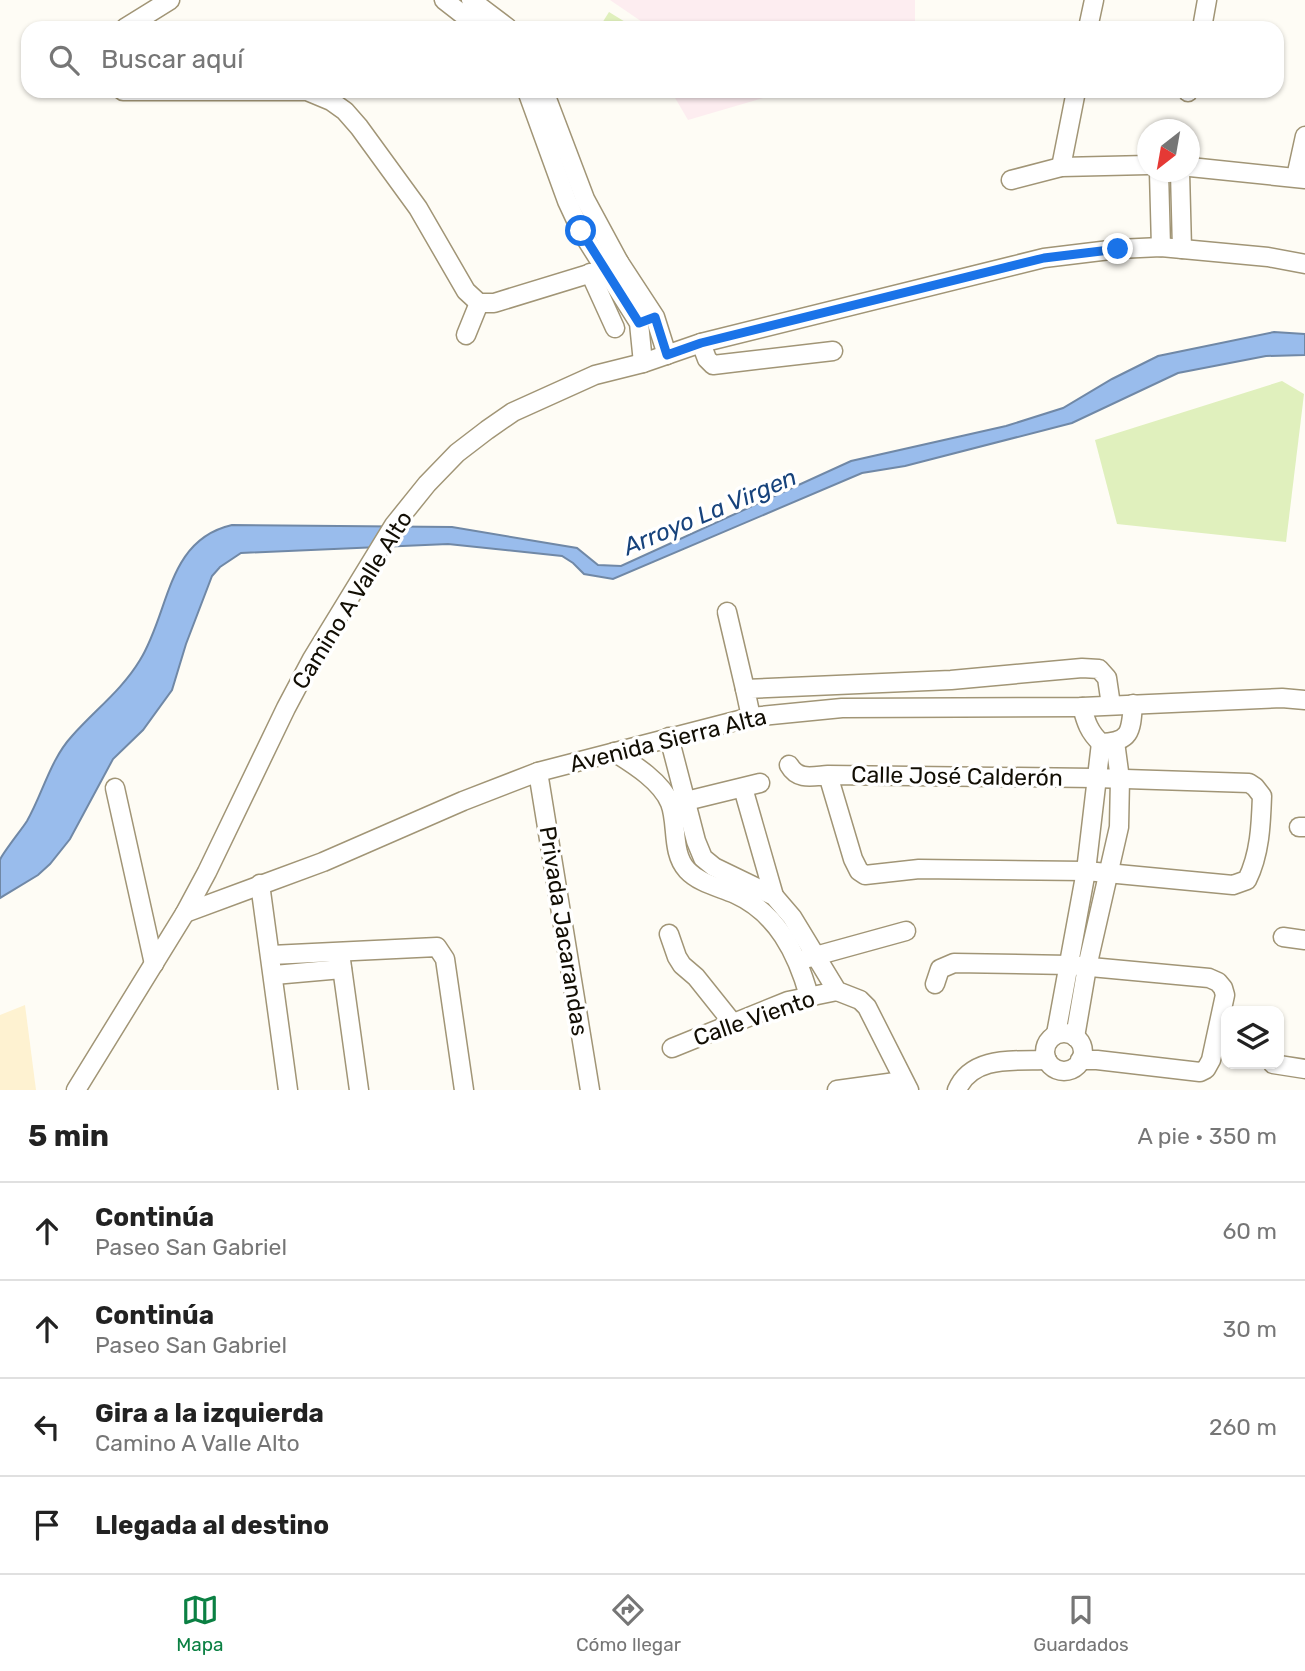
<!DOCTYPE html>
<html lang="es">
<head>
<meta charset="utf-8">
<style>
  :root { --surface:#fff; --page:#f6f6f6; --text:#222; --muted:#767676; --line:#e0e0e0; --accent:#0b8043 }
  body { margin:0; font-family:Rubik,sans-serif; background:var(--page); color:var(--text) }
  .controls { position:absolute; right:21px; bottom:21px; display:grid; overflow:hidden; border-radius:14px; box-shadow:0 2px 5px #0004 }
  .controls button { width:63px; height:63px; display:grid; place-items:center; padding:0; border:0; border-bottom:2px solid var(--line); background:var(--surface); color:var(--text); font:35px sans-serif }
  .compass { position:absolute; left:1137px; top:119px; width:63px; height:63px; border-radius:50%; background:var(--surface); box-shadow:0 2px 5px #0004; rotate:211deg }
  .stop { position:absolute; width:21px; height:21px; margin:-16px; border:5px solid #1a73e8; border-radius:50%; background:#fff }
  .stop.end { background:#1a73e8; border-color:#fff; box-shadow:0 2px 7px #0008 }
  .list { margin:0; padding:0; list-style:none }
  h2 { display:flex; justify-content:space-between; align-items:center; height:91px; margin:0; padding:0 28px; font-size:30px }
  h2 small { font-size:23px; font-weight:400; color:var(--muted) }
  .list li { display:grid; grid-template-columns:46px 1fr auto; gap:21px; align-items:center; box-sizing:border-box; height:98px; padding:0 28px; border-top:2px solid var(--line) }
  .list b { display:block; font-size:26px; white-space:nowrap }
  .list p { margin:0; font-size:23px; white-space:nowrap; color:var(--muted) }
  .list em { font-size:23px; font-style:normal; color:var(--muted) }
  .icon { flex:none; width:38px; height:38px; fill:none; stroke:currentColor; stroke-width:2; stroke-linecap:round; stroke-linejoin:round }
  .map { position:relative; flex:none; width:1305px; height:1090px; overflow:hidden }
  .search { position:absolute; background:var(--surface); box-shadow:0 2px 5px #0004; left:21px; right:21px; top:21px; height:77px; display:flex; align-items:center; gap:18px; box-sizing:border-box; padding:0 24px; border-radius:21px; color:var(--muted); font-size:26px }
  .sheet { height:483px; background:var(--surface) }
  nav { display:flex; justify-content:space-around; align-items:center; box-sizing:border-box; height:98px; border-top:2px solid var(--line); background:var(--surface); font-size:19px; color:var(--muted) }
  nav a { display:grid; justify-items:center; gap:4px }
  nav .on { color:var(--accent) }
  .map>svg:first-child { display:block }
</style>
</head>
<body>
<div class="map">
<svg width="1305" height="1090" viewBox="0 0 1305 1090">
  <rect width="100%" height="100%" fill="#fefcf5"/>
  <path fill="#fef2d1" d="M 25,1005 L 36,1090 L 0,1090 L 0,1015 Z"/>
  <g fill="#fdedf0">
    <path d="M 610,0 L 915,0 L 915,23 L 908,28 L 651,28 Z"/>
    <path d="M 671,91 L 787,91 L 688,120 Z"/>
  </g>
  <g fill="#e0f0bd">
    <path d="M 609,12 L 635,28 L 599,28 Z"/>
    <path d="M 1282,381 L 1304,394 L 1286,542 L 1117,524 L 1095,440 Z"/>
  </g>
  <path fill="#99bcec" stroke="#7088a6" stroke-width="2" d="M 1274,332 L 1305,334 L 1305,355 L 1266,356 L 1178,373 L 1072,423 L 905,466 L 862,473 L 613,579 L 584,574 L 573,563 L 562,556 L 448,544 L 241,553 L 220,567 L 212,576 L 186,644 L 172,690 L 143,730 L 113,759 L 70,839 L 50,864 L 38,875 L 0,898 C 0,886 0,871 0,860 C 1,855 22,829 27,821 C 43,793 50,760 72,736 C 95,710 122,690 140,660 C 170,612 166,540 232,525 L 452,527 L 577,548 L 598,565 L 621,566 L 851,461 L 1006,426 L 1063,408 L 1112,379 L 1158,356 Z"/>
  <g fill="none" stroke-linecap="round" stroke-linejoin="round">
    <defs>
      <g id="minor">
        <path d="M 444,0 L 480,28"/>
        <path d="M 471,0 L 508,28"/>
        <path d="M 125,28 L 170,0"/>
        <path d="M 1088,28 L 1094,0"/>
        <path d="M 1202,28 L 1207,0"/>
        <path d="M 123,91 L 307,91 L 331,101 L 345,111 L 359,127 L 418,208 L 466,291 L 479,303 L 494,303 L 605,269 L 619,262"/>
        <path d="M 527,91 L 567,201 L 581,231 L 639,323 L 643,363"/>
        <path d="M 544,91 L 585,199 L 619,262 L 655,317 L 667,355"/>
        <path d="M 1188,92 L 1188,91"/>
        <path d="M 1061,167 L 1076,91"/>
        <path d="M 1190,167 L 1305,179"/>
        <path d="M 1159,172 L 1161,247"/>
        <path d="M 1180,172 L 1182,249"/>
        <path d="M 1296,177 L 1305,136"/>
        <path d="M 1011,180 L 1061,167 L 1148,165"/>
        <path d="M 590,273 L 615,328"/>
        <path d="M 466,335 L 479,303"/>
        <path d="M 701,343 L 707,359 L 713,365 L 833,351"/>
        <path d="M 727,612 L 745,689"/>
        <path d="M 1082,707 C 1086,722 1089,732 1101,743 C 1131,742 1131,731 1133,704"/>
        <path d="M 751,717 L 745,689 L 951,680 L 1082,668 L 1099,669 L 1107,678 L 1111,705"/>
        <path d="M 669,737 L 696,841 L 703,858 L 714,867 L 774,896 L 792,917 L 837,991 L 860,1000 L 867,1007 L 909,1090"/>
        <path d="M 614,752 C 633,764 661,781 670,803 C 678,823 671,853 687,870 C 699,883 719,887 735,894 C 777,913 797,953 809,996"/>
        <path d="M 789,765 C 798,781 813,776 828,775 L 1095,778 L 1249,783 L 1255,787 L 1262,796 C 1261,824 1260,854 1247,880 L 1233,885 L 1086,871 L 919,869 L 865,875 L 859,871 L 853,859 L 828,775"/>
        <path d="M 538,772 L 590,1090"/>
        <path d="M 115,788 L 154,964"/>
        <path d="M 743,788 L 774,896"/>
        <path d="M 674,804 L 760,783"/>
        <path d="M 1299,827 L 1305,827"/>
        <path d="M 260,884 L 288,1090"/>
        <path d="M 185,913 L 323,862 L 463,801 L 538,772 L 751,717 L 842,708 L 1082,707 L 1282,698 L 1305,700"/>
        <path d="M 669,934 L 677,957 L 682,965 L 696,977 L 732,1022"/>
        <path d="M 1283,937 L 1305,940"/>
        <path d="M 340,953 L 359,1090"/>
        <path d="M 271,955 L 437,947 L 445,959 L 464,1090"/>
        <path d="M 808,958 L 906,931"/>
        <path d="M 274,975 L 342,969"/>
        <path d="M 935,984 L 940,969 L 954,963 L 1069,965 L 1209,978 L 1218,982 L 1223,988 L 1225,995 L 1211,1060 L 1206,1069 L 1200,1072 L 1097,1060 L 1080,1060"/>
        <circle cx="1064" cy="1052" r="19"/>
        <path d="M 1056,1034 L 1086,871 L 1101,743"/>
        <path d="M 1075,1037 L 1087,967 L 1119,827 L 1120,779 L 1115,742"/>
        <path d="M 672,1048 L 788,1001 L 837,991"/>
        <path d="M 1273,1064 L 1305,1069"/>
        <path d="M 76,1090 L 185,913 L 207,872 L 286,708 L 312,659 L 394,525 L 427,484 L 457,453 L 487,430 L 513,412 L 595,375 L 643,363 L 701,343 L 1044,258 L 1118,249 L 1161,247 L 1268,257 L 1305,264"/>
        <path d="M 837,1090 L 903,1081"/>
        <path d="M 957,1090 C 972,1055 1015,1061 1047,1060"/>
      </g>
    </defs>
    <use href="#minor" stroke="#a19576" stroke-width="21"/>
    <use href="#minor" stroke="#fff" stroke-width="18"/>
  </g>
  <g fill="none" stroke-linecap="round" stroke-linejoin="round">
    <path stroke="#1a73e8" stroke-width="9" d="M 581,231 L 639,323 L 655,317 L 667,355 L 701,343 L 1044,258 L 1118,249"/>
  </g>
  <g text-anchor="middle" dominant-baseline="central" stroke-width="7" stroke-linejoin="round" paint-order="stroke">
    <g font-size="23" fill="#120e04" stroke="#fff">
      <text transform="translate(352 600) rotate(-58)">Camino A Valle Alto</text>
      <text transform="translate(668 740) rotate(-14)">Avenida Sierra Alta</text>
      <text transform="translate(957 776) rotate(1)">Calle José Calderón</text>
      <text transform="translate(564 931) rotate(81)">Privada Jacarandas</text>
      <text transform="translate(754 1018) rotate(-19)">Calle Viento</text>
    </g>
    <g font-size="24" font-style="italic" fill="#17437c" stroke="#fff">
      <text transform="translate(710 512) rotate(-23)">Arroyo La Virgen</text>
    </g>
  </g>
</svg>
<div class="controls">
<button><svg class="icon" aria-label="layers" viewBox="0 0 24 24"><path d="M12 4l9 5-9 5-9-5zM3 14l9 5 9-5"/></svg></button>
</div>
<svg class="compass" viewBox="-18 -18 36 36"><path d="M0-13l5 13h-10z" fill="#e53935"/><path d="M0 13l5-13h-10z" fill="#767676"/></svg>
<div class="stop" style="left:581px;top:231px"></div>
<div class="stop end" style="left:1118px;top:249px"></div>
<div class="search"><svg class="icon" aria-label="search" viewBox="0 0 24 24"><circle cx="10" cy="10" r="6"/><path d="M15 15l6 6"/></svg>Buscar aquí</div>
</div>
<section class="sheet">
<h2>5 min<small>A pie · 350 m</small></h2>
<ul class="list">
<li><svg class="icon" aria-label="ahead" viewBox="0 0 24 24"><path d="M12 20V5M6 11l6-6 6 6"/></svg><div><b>Continúa</b><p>Paseo San Gabriel</p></div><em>60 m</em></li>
<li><svg class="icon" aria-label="ahead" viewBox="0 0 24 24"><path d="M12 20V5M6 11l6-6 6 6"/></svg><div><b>Continúa</b><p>Paseo San Gabriel</p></div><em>30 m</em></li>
<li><svg class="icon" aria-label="left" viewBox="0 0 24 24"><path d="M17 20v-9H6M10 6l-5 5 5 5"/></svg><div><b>Gira a la izquierda</b><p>Camino A Valle Alto</p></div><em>260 m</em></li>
<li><svg class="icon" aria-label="arrive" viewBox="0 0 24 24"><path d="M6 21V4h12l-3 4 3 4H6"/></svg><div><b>Llegada al destino</b></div></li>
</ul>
</section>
<nav>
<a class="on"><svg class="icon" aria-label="map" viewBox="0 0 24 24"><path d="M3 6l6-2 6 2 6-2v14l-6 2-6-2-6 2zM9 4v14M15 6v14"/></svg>Mapa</a>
<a><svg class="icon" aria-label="directions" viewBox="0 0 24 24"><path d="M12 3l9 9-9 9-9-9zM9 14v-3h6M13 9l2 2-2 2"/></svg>Cómo llegar</a>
<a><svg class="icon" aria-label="saved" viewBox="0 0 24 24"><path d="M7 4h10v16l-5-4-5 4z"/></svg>Guardados</a>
</nav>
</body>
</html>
